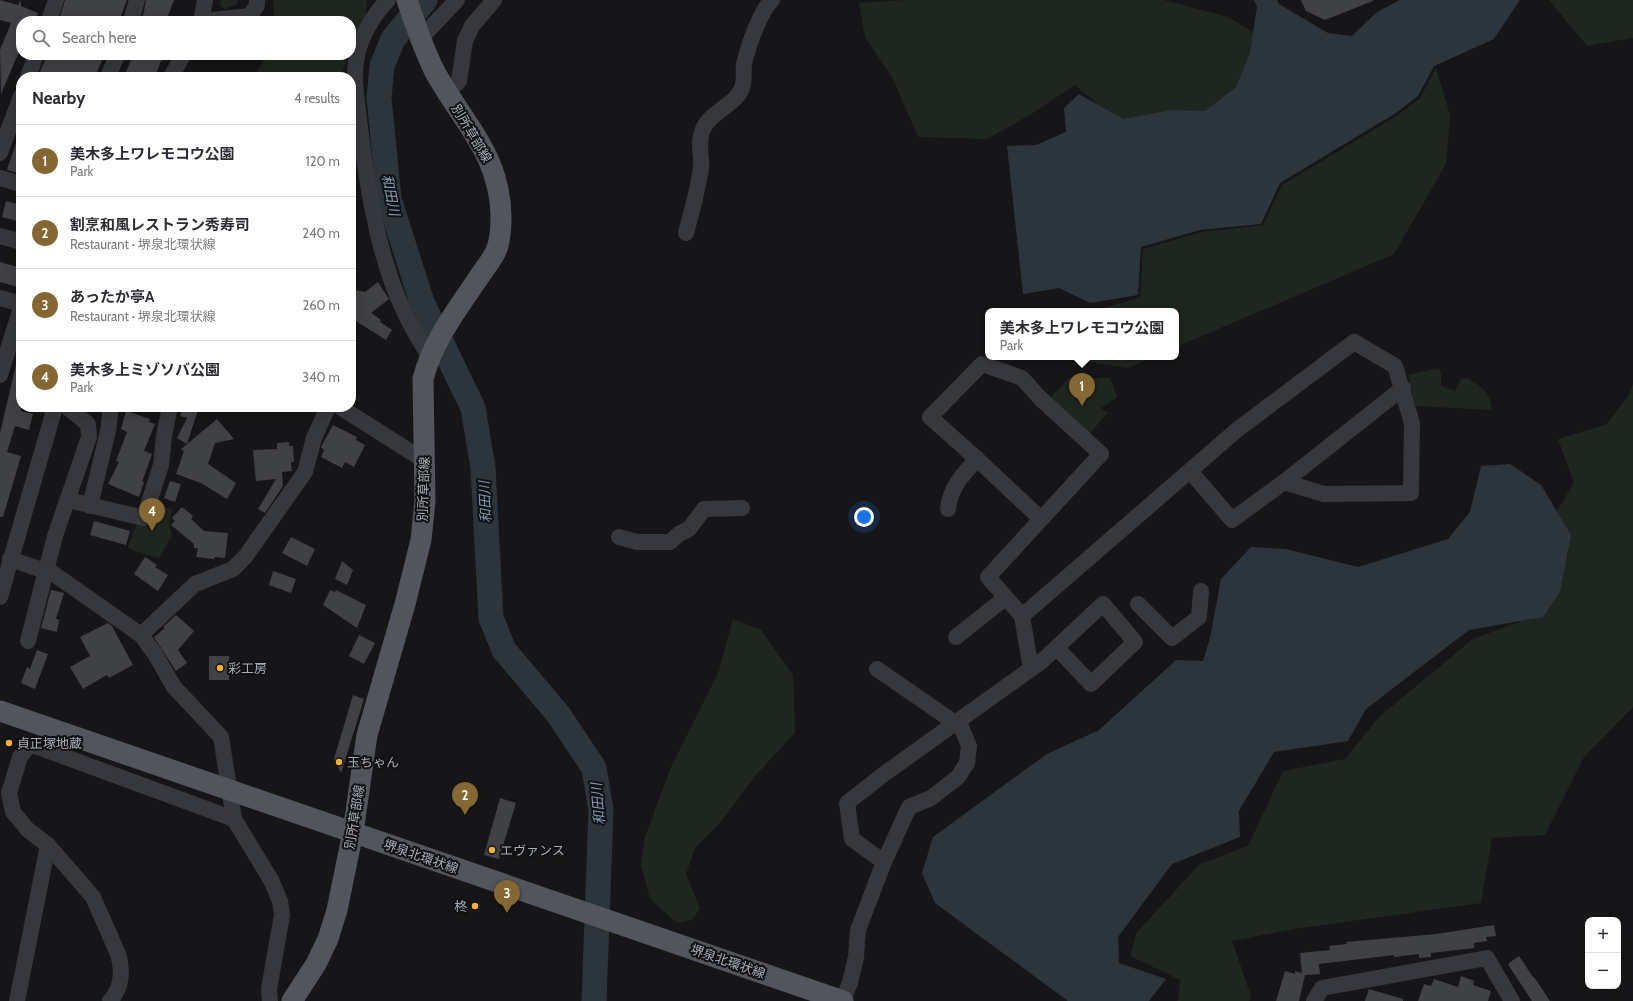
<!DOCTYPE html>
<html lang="en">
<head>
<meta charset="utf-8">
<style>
  :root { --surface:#fff; --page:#f7f7f7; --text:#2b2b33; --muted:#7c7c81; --line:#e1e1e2; --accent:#856733 }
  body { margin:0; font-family:Cabin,"Noto Sans JP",sans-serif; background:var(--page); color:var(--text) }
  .controls { position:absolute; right:12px; bottom:12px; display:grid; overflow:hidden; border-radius:8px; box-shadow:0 4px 16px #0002 }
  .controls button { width:36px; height:36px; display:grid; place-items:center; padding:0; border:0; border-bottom:1px solid var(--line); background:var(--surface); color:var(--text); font:20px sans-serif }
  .you { position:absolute; left:864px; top:517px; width:14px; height:14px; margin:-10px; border:3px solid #fff; border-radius:50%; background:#1a73e8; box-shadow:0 0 0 6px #1a73e833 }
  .badge { display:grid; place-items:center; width:26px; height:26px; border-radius:50%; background:var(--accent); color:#fff; font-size:13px; font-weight:700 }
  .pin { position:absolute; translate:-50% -33px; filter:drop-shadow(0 1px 2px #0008) }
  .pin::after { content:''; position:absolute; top:21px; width:14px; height:12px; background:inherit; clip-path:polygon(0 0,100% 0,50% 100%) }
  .popup { position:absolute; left:985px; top:308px; width:194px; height:52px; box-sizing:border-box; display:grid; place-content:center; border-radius:8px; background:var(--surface); filter:drop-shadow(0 1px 3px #0005); font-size:13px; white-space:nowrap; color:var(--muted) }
  .popup b { font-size:15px; color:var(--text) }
  .popup::after { content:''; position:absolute; left:50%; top:100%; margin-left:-8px; border:8px solid transparent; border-top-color:var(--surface) }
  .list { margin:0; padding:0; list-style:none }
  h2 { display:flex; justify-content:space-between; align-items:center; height:52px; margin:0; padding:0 16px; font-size:17px }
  h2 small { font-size:13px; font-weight:400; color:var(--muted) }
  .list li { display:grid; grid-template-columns:26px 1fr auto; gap:12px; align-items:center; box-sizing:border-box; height:72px; padding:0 16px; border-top:1px solid var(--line) }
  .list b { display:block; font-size:15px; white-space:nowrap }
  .list p { margin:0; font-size:13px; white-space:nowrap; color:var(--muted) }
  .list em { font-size:13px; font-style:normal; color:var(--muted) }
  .icon { flex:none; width:22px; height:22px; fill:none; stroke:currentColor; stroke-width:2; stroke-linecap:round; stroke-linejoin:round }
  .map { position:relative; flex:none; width:1633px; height:1001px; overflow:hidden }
  .search { position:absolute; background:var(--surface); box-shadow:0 4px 16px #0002; left:16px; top:16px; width:340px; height:44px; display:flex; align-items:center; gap:10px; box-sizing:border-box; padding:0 14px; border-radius:16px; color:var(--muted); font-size:15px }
  .panel { position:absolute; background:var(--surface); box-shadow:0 4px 16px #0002; left:16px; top:72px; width:340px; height:340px; border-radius:16px }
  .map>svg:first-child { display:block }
</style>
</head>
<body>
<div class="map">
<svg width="1633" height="1001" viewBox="0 0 1633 1001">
  <rect width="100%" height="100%" fill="#161618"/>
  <g fill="#1e261f">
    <path d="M 221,0 L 238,0 L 236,5 L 225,9 L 220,6 Z"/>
    <path d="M 273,0 L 366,0 L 366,16 L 351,48 L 351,21 L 274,21 Z"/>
    <path d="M 905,0 L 1164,0 L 1228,17 L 1261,37 L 1240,98 L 1198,122 L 1123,126 L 1075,85 L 1030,115 L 987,139 L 918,137 L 892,77 L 865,37 L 859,3 Z"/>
    <path d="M 1549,0 L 1633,0 L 1633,38 L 1587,46 Z"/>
    <path d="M 267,55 L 348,55 L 341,77 L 253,77 Z"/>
    <path d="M 1436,68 L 1450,115 L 1446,164 L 1394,254 L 1176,347 L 1176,311 L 1096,311 L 1140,297 L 1143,249 L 1202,232 L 1263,225 L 1282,185 L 1398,115 L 1420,98 Z"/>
    <path d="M 1075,357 L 1153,357 L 1128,368 L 1090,362 Z"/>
    <path d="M 1439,368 L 1441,374 L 1441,386 L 1455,391 L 1461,379 L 1467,378 C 1481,386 1491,392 1492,410 L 1415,406 L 1408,375 Z"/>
    <path d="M 1069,378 L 1110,378 L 1117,397 L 1101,408 L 1108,413 L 1090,433 L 1051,397 Z"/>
    <path d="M 1633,384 L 1633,707 L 1584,757 L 1545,835 L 1492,838 L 1481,903 L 1294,929 L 1232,941 L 1251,996 L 1249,1001 L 1178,1001 L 1180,980 L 1130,956 L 1137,932 L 1200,864 L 1248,846 L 1283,771 L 1345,759 L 1379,717 L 1473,639 L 1540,614 L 1568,553 L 1554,516 L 1574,483 L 1558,439 L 1607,424 L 1630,393 Z"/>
    <path d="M 157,505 L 172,509 L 169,525 L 172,536 L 159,558 L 134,551 L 128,547 L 137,523 L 150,527 Z"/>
    <path d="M 733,619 L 761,630 L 793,675 L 795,733 L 756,775 L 720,823 L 695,848 L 686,874 L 700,909 L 692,920 L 677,923 L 650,899 L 641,866 L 645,837 L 671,767 L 719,671 Z"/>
  </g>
  <g fill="#2c353c">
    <path d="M 1254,0 L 1277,0 L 1279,4 L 1328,33 L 1352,36 L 1377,12 L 1400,0 L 1520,0 L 1494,39 L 1434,66 L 1418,96 L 1396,113 L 1280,183 L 1261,224 L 1200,230 L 1141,247 L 1138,295 L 1090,303 L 1059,288 L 1023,294 L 1007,146 L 1036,145 L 1066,132 L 1064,108 L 1079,94 L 1123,119 L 1172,110 L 1205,111 L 1236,87 L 1250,53 L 1257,7 Z"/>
    <path d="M 1510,464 L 1541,485 L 1571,535 L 1560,592 L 1543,617 L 1469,630 L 1366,709 L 1348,741 L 1274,752 L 1239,811 L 1240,837 L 1172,864 L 1118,937 L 1119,963 L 1166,979 L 1149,1001 L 1068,1001 L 935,903 L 922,873 L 933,837 L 1047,754 L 1099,730 L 1176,660 L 1203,661 L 1210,638 L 1221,579 L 1251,547 L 1286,549 L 1358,567 L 1448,539 L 1470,512 L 1481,466 Z"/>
  </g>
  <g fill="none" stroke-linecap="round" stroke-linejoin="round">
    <path stroke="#2c353c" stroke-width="25" d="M 425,0 L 393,39 L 382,66 L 379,98 L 389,199 L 422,302 L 473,408 L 483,468 L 491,618 L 504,650 L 558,714 L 594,768 L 601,810 L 594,1001"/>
  </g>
  <g fill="#404145">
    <path d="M 0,0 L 18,5 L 21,0 L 21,6 L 38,13 L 35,21 L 21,21 L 21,47 L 1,94 L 0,50 L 11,23 L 0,20 Z"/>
    <path d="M 65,0 L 127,0 L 119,21 L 59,21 Z"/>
    <path d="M 146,0 L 174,0 L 166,21 L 142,21 Z"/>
    <path d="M 1301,0 L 1373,0 L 1373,1 L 1325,20 L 1306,11 Z"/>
    <path d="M 47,55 L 104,55 L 95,77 L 38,77 Z"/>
    <path d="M 133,55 L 163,55 L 155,77 L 124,77 Z"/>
    <path d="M 19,134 L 21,134 L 21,174 L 7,170 Z"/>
    <path d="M 6,201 L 21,205 L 17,221 L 2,217 Z"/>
    <path d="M 0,262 L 21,268 L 21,288 L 0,282 Z"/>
    <path d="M 378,282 L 389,299 L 371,313 L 381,320 L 380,322 L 392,330 L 386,340 L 351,318 L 351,289 L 365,292 Z"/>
    <path d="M 17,360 L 21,360 L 21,411 L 33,414 L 29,430 L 15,426 L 7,452 L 21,456 L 3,517 L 0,517 L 0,433 Z"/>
    <path d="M 183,407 L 199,407 L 187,444 L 217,419 L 234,439 L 215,443 L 208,464 L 236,483 L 227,499 L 201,483 L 176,474 L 184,451 L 181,449 L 187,444 L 177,438 L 187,418 L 180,416 Z"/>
    <path d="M 126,411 L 150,419 L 149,422 L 155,424 L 144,451 L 152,454 L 142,482 L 144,482 L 139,497 L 108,484 L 119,462 L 116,461 L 127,432 L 121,429 Z"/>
    <path d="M 333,425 L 357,437 L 356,440 L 365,445 L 354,467 L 345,462 L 342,468 L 321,457 L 324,450 L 321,447 Z"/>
    <path d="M 289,442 L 289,446 L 293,446 L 294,462 L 291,462 L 292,471 L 282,472 L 283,486 L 265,513 L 258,509 L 276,479 L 256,481 L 253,450 L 277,449 L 277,443 Z"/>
    <path d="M 170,481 L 181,484 L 175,502 L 164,498 Z"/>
    <path d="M 182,507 L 193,516 L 191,519 L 204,531 L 228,533 L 225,558 L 215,557 L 214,559 L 196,557 L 198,548 L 194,548 L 194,544 L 171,525 L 175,521 L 172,518 Z"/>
    <path d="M 94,521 L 130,531 L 126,545 L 90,535 Z"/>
    <path d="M 291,537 L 315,549 L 307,566 L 282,553 Z"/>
    <path d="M 145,557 L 157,565 L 155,567 L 168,575 L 158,591 L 134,574 Z"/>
    <path d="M 342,561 L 353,570 L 347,585 L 335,579 Z"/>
    <path d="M 273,571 L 296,579 L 291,593 L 269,585 Z"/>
    <path d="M 51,590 L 64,593 L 56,619 L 59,620 L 57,632 L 41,628 Z"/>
    <path d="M 330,590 L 335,592 L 336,590 L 366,605 L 357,628 L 323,605 Z"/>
    <path d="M 176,615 L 194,631 L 178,650 L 187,663 L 176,671 L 154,637 L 165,628 L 163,627 Z"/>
    <path d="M 108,623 L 112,626 L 133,665 L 109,678 L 107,675 L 83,689 L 70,667 L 90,656 L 80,637 Z"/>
    <path d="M 359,635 L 375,643 L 364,664 L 349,656 Z"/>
    <path d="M 37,650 L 48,654 L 35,689 L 21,683 L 27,667 L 30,669 Z"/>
    <rect x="209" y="656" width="20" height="24"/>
    <path d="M 353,695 L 364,699 L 341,773 L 334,759 Z"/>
    <path d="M 500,798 L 516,803 L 499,859 L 484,855 Z"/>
    <path d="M 1494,925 L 1496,936 L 1486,937 L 1487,941 L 1474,943 L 1474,948 L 1431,953 L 1431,957 L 1419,958 L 1419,954 L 1394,957 L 1394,955 L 1319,964 L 1320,974 L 1305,975 L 1299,1001 L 1276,1001 L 1285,971 L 1295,974 L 1295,971 L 1302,973 L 1300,953 L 1330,950 L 1329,946 L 1347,944 L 1346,942 L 1436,934 Z"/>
    <path d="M 1519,956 L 1533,977 L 1534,977 L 1550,1001 L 1532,1001 L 1509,966 L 1509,963 Z"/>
    <path d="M 1461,976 L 1474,981 L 1473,985 L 1491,991 L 1488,1001 L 1418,1001 L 1424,984 L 1431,986 L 1434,979 L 1458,987 Z"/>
    <path d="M 1369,989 L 1403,999 L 1403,1001 L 1365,1001 Z"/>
  </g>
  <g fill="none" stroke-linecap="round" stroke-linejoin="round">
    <g stroke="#37383d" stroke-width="16">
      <path d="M 388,0 C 375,12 362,35 358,52 C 352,74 357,98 359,119 C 366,179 377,254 403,309 C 410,325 420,341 429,356"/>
      <path d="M 49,21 L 56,0"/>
      <path d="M 131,21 L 137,0"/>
      <path d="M 201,21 L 250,16 L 257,5 L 257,0"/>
      <path d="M 201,21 L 205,0"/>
      <path d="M 420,39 L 457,0"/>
      <path d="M 28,77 L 36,55"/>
      <path d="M 108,77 L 117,55"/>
      <path d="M 171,77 L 183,55"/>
      <path d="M 447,92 L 459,81 L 465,41 L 472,26 L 494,0"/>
      <path d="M 0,153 L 21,96"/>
      <path d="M 0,178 L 21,184"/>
      <path d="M 686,233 C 692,211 698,190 701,168 C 702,154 697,142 703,129 C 711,111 735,106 742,88 C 745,81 743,71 744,64 C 748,47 760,11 772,0"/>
      <path d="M 0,236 L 21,242"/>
      <path d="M 0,298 L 21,304"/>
      <path d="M 0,375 L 21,308"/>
      <path d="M 340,407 L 425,461"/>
      <path d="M 977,459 L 1041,519"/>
      <path d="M 1190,471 L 1232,520 L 1284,482"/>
      <path d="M 68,500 L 144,518 L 161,465 L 164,436 L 170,407"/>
      <path d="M 90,506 L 108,431 L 111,407"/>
      <path d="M 948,509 C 950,488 963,474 977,459 L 930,417 L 982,364 L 1022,378 L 1040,398 L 1101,454 L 988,577 L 1022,616 L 1031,669"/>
      <path d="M 619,537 L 637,542 L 670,542 L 679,534 L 689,529 L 704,509 L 742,508"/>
      <path d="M 10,559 L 54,574 L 141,635 L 155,654 L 174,687 L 221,737 L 234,819 L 271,880 L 280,901 L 282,915 L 269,989 L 270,1001"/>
      <path d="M 0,597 L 55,407"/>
      <path d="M 1138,604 L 1172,638 L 1199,617 L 1201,591"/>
      <path d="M 1022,616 L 1238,429 L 1354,342 L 1395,366 L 1412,423 L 1411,493 L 1324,494 L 1284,482 L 1403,388"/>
      <path d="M 141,635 L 195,584 L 233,569 L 245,557 L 305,472 L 314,438 L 328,407"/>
      <path d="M 956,637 L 1005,598"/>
      <path d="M 28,641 L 55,536 L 89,437 L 88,424 L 67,407"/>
      <path d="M 884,862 L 852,839 L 847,803 L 884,774 L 1042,661 L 1103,604 L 1135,642 L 1091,684 L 1057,648"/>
      <path d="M 17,1001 L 48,845"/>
      <path d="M 110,1001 C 122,988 123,970 118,954 L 93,897 L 48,845 L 28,830 L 13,812 L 9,793 L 20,757 L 30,744 L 234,819"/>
      <path d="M 842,1001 L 850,983 L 856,957 L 858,930 L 884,862 L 909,807 L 931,798 L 958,777 L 967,763 L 969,746 L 961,727 L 877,669"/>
      <path d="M 1314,1001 L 1322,988 L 1487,958 L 1512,1001"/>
    </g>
    <g stroke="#53555c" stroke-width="21">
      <path d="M 0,711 L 843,1001"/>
      <path d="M 292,1001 L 316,964 L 328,939 L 337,910 L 353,832 L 367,735 L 405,604 L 421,540 L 425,501 L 423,379 C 433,340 457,310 479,277 C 484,269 492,260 496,251 C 500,242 501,226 501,216 C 500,153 461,121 434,70 C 423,48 415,24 407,0"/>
    </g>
  </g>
  <g fill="#f2b134" stroke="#111113" stroke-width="1.5">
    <circle cx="220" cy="668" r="4"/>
    <circle cx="9" cy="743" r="4"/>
    <circle cx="339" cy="762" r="4"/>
    <circle cx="492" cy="850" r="4"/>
    <circle cx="475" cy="906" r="4"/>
  </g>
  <g text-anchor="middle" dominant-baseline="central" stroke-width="4" stroke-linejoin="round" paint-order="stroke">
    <g font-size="13" fill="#a8adb8" stroke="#111113">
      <text transform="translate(472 133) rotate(59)">別所草部線</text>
      <text transform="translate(423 489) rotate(-88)">別所草部線</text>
      <text transform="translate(354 817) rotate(-81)">別所草部線</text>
      <text transform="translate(421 856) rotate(19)">堺泉北環状線</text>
      <text transform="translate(728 961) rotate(19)">堺泉北環状線</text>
    </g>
    <g font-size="13" fill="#a8adb8" stroke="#111113" text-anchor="start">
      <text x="228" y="668">彩工房</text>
      <text x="17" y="743">貞正塚地蔵</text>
      <text x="347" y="762">玉ちゃん</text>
      <text x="500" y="850">エヴァンス</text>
      <text x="467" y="906" text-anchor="end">柊</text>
    </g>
    <g font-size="14" font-style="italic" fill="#7f9bb3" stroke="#111113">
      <text transform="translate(391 195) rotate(79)">和田川</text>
      <text transform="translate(485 502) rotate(-93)">和田川</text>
      <text transform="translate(598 804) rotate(-95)">和田川</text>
    </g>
  </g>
</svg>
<div class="controls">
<button>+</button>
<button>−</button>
</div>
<div class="you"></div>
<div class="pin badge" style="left:1082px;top:406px">1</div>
<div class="popup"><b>美木多上ワレモコウ公園</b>Park</div>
<div class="pin badge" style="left:465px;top:815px">2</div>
<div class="pin badge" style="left:507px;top:913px">3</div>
<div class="pin badge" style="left:152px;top:531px">4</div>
<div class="search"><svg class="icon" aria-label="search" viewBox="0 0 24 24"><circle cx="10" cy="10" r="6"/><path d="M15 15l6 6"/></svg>Search here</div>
<section class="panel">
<h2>Nearby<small>4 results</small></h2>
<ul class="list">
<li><span class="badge">1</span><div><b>美木多上ワレモコウ公園</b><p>Park</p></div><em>120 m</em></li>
<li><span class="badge">2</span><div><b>割烹和風レストラン秀寿司</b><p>Restaurant · 堺泉北環状線</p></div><em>240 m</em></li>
<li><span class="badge">3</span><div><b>あったか亭A</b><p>Restaurant · 堺泉北環状線</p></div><em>260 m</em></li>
<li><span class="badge">4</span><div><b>美木多上ミゾソバ公園</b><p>Park</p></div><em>340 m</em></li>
</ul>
</section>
</div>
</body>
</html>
